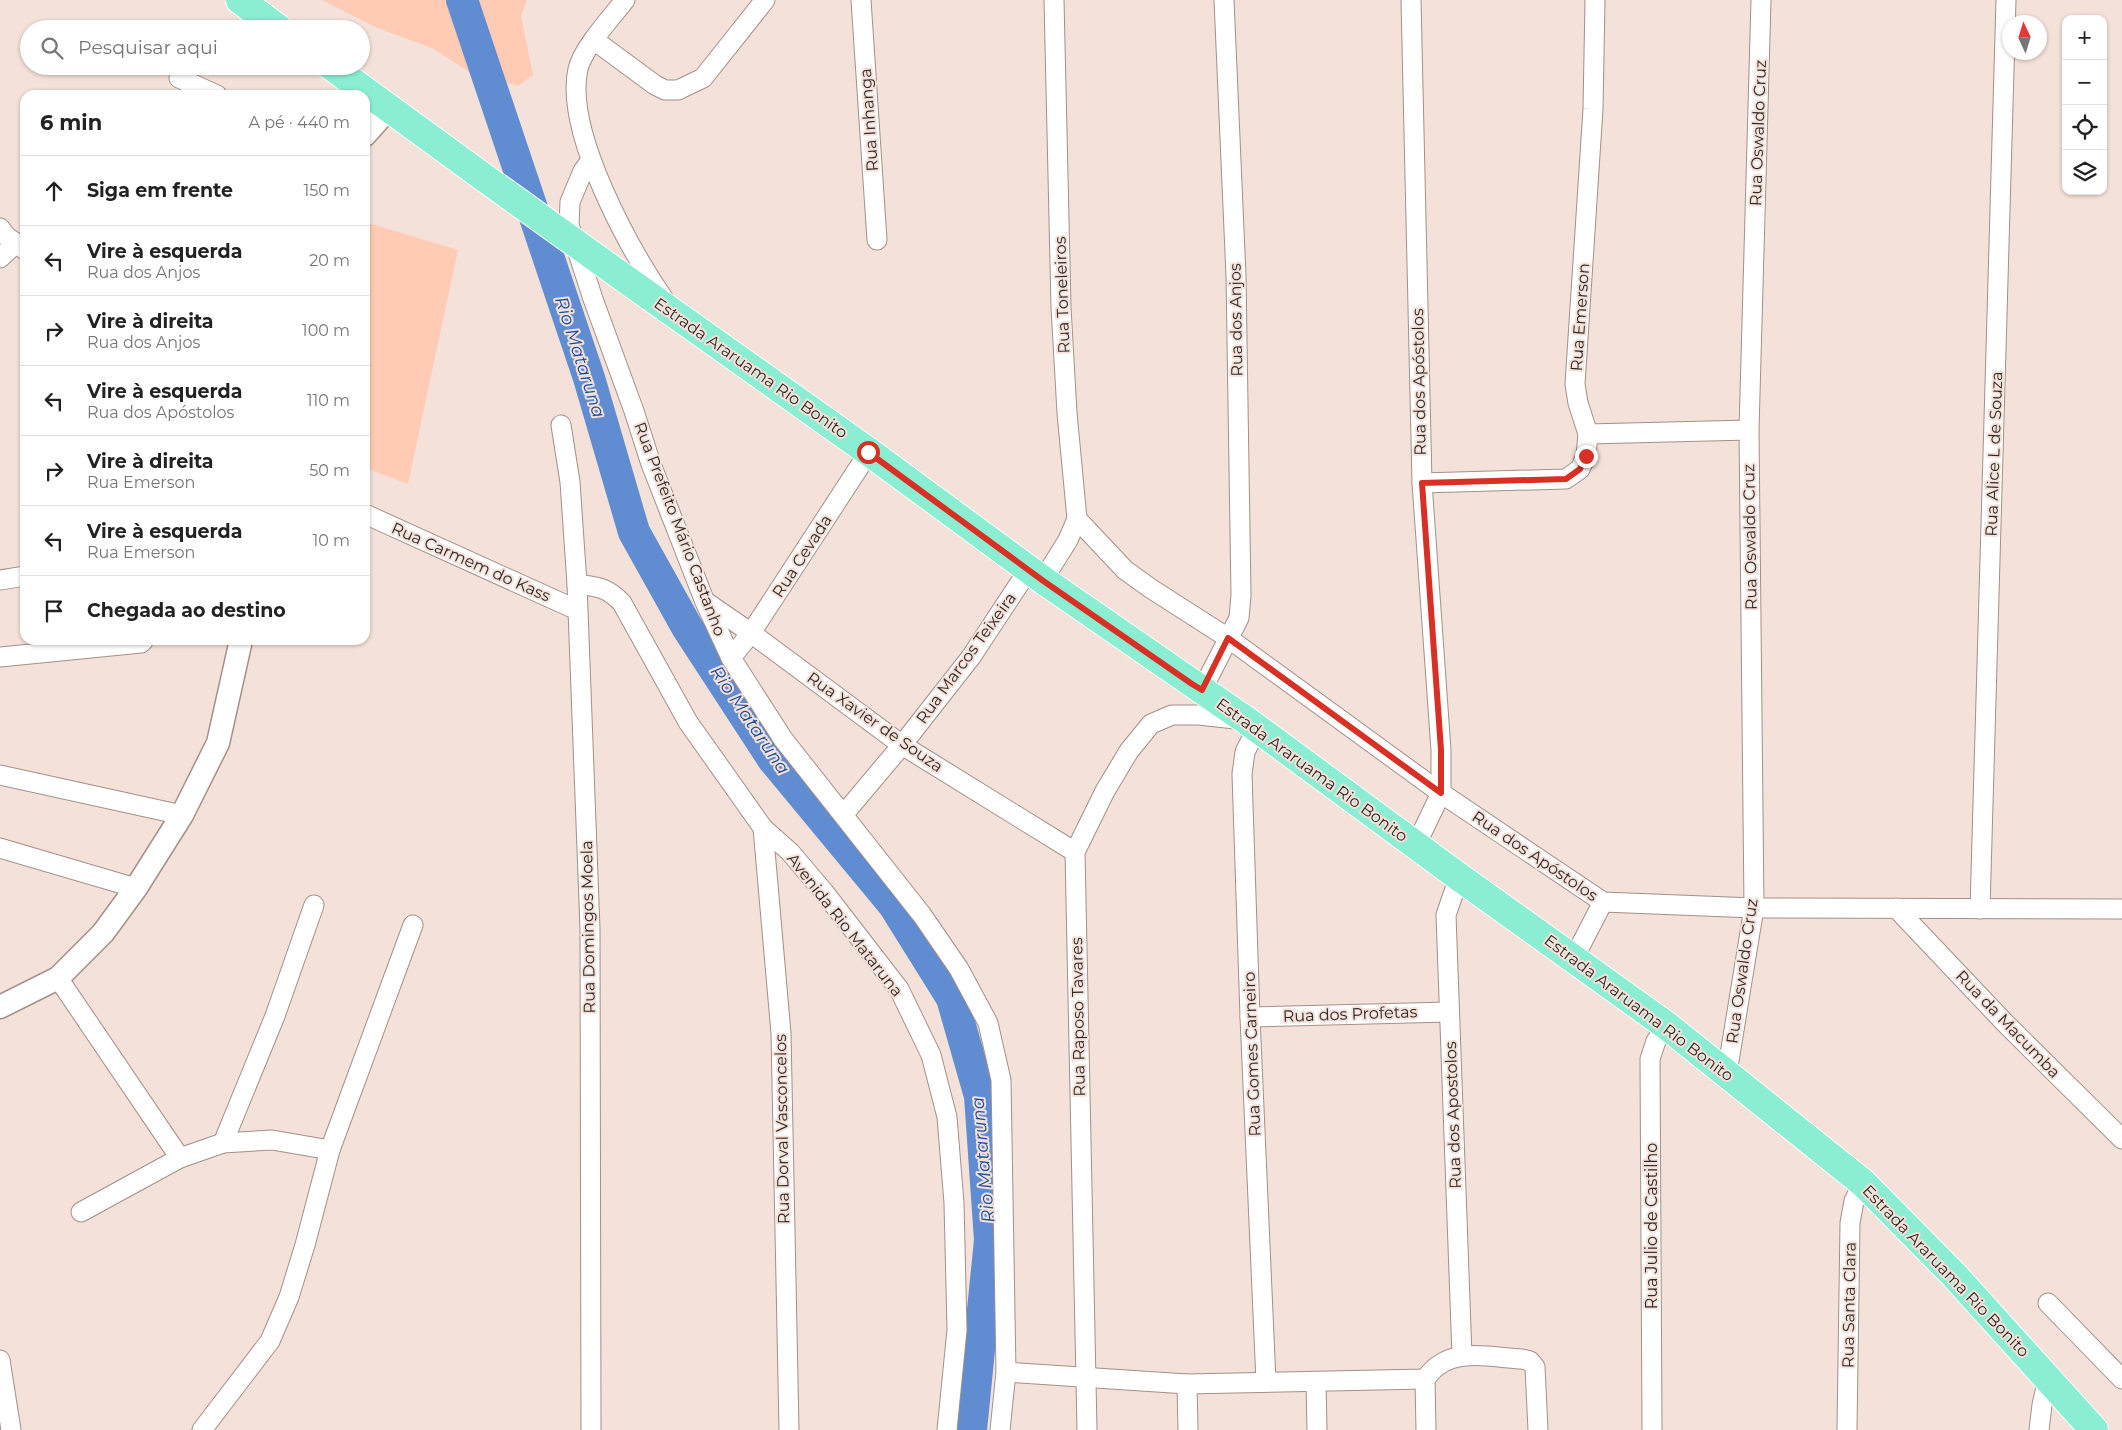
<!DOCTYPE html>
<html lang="pt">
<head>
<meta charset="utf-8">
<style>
  :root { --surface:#fff; --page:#f6f6f6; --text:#222; --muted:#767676; --line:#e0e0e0 }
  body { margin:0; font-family:Montserrat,sans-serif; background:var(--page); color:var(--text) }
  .controls { position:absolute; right:15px; top:15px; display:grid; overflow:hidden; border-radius:10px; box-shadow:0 1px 4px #0004 }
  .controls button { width:45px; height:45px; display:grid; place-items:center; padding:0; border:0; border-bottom:1px solid var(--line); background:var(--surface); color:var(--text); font:25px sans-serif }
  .compass { position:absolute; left:2002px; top:15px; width:45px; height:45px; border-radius:50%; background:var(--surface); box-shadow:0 1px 4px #0004; rotate:356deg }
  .stop { position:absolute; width:15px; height:15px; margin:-11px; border:4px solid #d93025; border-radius:50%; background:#fff }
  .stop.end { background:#d93025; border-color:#fff; box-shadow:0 1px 5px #0008 }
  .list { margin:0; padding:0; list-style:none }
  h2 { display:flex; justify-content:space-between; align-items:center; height:65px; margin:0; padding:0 20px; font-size:21px }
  h2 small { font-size:16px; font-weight:400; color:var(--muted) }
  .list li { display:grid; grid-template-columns:32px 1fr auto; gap:15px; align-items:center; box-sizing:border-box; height:70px; padding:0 20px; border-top:1px solid var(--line) }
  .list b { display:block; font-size:19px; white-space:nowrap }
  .list p { margin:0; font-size:16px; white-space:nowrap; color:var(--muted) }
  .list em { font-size:16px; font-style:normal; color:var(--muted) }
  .icon { flex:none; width:28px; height:28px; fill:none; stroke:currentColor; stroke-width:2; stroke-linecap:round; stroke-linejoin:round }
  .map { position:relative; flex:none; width:2122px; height:1430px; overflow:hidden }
  .search { position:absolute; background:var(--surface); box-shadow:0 1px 4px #0004; left:20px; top:20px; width:350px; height:55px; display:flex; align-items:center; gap:12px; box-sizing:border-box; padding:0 18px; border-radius:28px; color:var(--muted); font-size:19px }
  .panel { position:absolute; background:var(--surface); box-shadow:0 1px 4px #0004; left:20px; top:90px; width:350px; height:555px; border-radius:15px }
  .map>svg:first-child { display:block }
</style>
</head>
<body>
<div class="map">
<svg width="2122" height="1430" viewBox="0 0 2122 1430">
  <rect width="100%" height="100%" fill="#f4e1d9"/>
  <g fill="#ffcbb4">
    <path d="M 322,0 L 527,0 L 521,16 L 533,75 L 518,86 L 471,73 L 434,49 L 375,27 Z"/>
    <path d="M 365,222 L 458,250 L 408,484 L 365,468 Z"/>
  </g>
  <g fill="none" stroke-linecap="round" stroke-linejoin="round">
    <path stroke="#608cd1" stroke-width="32" d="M 462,0 L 589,378 L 634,532 L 687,627 L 773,759 L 894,905 L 952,998 L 980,1096 L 990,1240 L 971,1430"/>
    <defs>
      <g id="minor">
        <path d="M 625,0 C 611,18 583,48 578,69 C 564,132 630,250 665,301"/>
        <path d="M 861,0 L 877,240"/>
        <path d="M 1411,0 L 1422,483 L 1441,750 L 1441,793 L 1416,845"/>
        <path d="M 594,40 L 655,85 L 665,90 L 678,90 L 703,78 L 765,0"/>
        <path d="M 179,78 L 217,95"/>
        <path d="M 591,160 L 583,171 L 570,202 L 569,225 L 593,299 L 634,411 L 651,464 L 705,602 L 731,658 L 783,739 L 922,915 L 959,969 L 988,1023 L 1001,1080 L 1006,1372 L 1000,1430"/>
        <path d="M 0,228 L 6,236 L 25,250"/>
        <path d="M 0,258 L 16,243"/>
        <path d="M 561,425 L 570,482 L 577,584 L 590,929 L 591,1430"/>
        <path d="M 1588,434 L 1749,430"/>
        <path d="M 1422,483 L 1566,479 L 1580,469 L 1586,456 L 1588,434 L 1578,403 L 1575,384 L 1593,109 L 1595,0"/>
        <path d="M 365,514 L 577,610"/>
        <path d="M 1077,519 L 1125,570 L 1150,588 L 1228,638 L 1441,793 L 1603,902 L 1754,908 L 2122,909"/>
        <path d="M 0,580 L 25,576"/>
        <path d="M 1043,580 L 1068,540 L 1077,519 L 1067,413 L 1061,307 L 1054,0"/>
        <path d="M 577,584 C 598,587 607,587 622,603 L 688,722 L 763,828 L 790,852 L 824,892 L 899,989 L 931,1055 L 947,1117 L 954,1203 L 957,1330 L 947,1430"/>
        <path d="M 706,602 L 751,633 L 902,745 L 1075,852"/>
        <path d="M 0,657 L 141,643 L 144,640"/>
        <path d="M 731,658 L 751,633 L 869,452"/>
        <path d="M 1202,690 L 1239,618 L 1241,595 L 1236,276 L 1224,0"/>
        <path d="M 1257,728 L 1245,752 L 1242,774 L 1250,1017 L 1266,1382"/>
        <path d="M 0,775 L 182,815"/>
        <path d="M 844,814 L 902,745 L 971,657 L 1029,569"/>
        <path d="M 763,828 L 781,1033 L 789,1430"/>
        <path d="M 0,848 L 136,888"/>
        <path d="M 1459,877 L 1446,915 L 1462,1356"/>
        <path d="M 1896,908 L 2005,1023 L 2122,1139"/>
        <path d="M 1980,909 L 2006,0"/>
        <path d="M 1574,958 L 1603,902"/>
        <path d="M 58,978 L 180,1158 L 223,1143 L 272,1140 L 330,1150 L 413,925"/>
        <path d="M 1250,1017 L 1449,1012"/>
        <path d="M 1727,1073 L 1754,908 L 1749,430 L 1761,0"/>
        <path d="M 223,1143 L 275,1016 L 314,905"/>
        <path d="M 81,1212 L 180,1158"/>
        <path d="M 2048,1303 L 2122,1379"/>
        <path d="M 0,1360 L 11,1430"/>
        <path d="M 1006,1372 L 1187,1384 L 1425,1379 C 1429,1374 1434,1368 1439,1365 C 1461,1349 1496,1358 1522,1359 L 1530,1361 L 1535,1367 L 1538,1430"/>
        <path d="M 1425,1379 L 1426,1430"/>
        <path d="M 1316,1382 L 1317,1430"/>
        <path d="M 1187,1384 L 1188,1430"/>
        <path d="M 202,1430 L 270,1341 L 289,1297 L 305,1245 L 330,1150"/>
        <path d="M 1087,1430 L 1075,852 L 1105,791 L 1129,751 L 1151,724 L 1172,715 L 1199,715 L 1244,720"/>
        <path d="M 1652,1430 L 1650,1059 L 1656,1041 L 1667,1026"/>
        <path d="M 1847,1430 L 1850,1223 L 1854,1201 L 1863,1183"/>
        <path d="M 2039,1430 L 2042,1405 L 2048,1379"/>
      </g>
      <g id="tertiary">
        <path d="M 365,135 L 389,108"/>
        <path d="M 0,1007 L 58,978 L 103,933 L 136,888 L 182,815 L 218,743 L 241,640"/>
      </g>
      <g id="primary">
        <path d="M 240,0 L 279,29"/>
        <path d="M 331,66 L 486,179"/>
        <path d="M 617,273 L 869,452 L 1043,580 L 1247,721 L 1459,877 L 1667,1026 L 1863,1183 L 1954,1275 L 2094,1430"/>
      </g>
    </defs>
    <use href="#minor" stroke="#a29089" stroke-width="21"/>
    <use href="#tertiary" stroke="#a29089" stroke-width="25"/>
    <use href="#primary" stroke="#fff" stroke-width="30"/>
    <use href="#minor" stroke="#fff" stroke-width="19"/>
    <use href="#tertiary" stroke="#fff" stroke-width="22"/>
    <use href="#primary" stroke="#8beed2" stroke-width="28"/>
    <defs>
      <path id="primary-bridge" d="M 486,179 L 617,273"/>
    </defs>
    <use href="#primary-bridge" stroke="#fff" stroke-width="30" stroke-linecap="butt"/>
    <use href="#primary-bridge" stroke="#8beed2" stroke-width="28"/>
  </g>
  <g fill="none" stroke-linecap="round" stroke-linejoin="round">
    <path stroke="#d93025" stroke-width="6" d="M 868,452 L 1042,580 L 1192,684 L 1202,690 L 1228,638 L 1441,793 L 1441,750 L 1422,483 L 1566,479 L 1580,469 L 1586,456"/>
  </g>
  <g text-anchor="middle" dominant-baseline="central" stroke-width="4" stroke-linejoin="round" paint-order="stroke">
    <g font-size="16" fill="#2e2724" stroke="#f4e1d9">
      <text transform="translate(869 120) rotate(-94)">Rua Inhanga</text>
      <text transform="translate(1758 133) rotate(-88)">Rua Oswaldo Cruz</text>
      <text transform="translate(1062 295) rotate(-92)">Rua Toneleiros</text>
      <text transform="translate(1580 317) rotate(-86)">Rua Emerson</text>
      <text transform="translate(1236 320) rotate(-91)">Rua dos Anjos</text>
      <text transform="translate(751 368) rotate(35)">Estrada Araruama Rio Bonito</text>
      <text transform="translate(1419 382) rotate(-91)">Rua dos Apóstolos</text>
      <text transform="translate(1994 454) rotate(-88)">Rua Alice L de Souza</text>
      <text transform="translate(680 529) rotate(69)">Rua Prefeito Mário Castanho</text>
      <text transform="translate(1750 537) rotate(-91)">Rua Oswaldo Cruz</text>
      <text transform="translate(802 556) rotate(-57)">Rua Cevada</text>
      <text transform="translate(471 562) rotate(24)">Rua Carmem do Kass</text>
      <text transform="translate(966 658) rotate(-54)">Rua Marcos Teixeira</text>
      <text transform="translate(875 722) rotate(35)">Rua Xavier de Souza</text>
      <text transform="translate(1312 770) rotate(36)">Estrada Araruama Rio Bonito</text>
      <text transform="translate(1535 856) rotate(34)">Rua dos Apóstolos</text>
      <text transform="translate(845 925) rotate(52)">Avenida Rio Mataruna</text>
      <text transform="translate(588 927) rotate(-91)">Rua Domingos Moela</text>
      <text transform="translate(1742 971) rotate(-82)">Rua Oswaldo Cruz</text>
      <text transform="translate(1639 1008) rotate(37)">Estrada Araruama Rio Bonito</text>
      <text transform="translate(1350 1014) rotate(-2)">Rua dos Profetas</text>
      <text transform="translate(1078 1017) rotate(-91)">Rua Raposo Tavares</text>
      <text transform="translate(2008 1024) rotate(46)">Rua da Macumba</text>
      <text transform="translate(1252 1054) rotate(-92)">Rua Gomes Carneiro</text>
      <text transform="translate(1453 1115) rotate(-92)">Rua dos Apostolos</text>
      <text transform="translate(782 1129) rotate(-91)">Rua Dorval Vasconcelos</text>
      <text transform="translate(1651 1226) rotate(-90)">Rua Julio de Castilho</text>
      <text transform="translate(1946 1271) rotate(46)">Estrada Araruama Rio Bonito</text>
      <text transform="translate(1849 1305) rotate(-89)">Rua Santa Clara</text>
    </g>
    <g font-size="18" font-style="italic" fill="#164ea0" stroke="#f4e1d9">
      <text transform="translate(580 357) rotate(72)">Rio Mataruna</text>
      <text transform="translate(750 720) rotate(56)">Rio Mataruna</text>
      <text transform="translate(983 1160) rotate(-95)">Rio Mataruna</text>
    </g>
  </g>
</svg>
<div class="controls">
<button>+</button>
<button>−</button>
<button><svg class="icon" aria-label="locate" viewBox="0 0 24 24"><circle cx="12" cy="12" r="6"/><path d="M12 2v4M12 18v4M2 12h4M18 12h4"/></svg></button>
<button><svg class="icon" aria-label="layers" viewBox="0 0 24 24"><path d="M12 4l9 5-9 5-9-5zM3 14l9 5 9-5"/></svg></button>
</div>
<svg class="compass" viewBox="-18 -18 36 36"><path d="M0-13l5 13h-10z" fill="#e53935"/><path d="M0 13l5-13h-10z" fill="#767676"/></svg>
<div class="stop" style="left:868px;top:452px"></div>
<div class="stop end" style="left:1586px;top:456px"></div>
<div class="search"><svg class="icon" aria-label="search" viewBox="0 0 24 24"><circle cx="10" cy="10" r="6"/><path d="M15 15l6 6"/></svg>Pesquisar aqui</div>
<section class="panel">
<h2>6 min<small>A pé · 440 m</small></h2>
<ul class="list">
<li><svg class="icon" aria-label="ahead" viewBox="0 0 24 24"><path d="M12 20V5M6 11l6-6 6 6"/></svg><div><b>Siga em frente</b></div><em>150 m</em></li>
<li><svg class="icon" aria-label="left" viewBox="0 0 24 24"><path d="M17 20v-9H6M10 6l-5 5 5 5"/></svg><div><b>Vire à esquerda</b><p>Rua dos Anjos</p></div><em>20 m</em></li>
<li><svg class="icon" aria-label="right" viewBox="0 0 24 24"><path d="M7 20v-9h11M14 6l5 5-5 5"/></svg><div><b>Vire à direita</b><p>Rua dos Anjos</p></div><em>100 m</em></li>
<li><svg class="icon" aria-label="left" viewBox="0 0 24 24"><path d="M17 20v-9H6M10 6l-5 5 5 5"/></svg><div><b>Vire à esquerda</b><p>Rua dos Apóstolos</p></div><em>110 m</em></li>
<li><svg class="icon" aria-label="right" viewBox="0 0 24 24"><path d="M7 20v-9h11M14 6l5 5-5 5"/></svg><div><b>Vire à direita</b><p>Rua Emerson</p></div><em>50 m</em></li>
<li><svg class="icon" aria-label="left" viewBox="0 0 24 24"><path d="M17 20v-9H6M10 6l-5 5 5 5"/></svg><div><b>Vire à esquerda</b><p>Rua Emerson</p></div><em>10 m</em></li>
<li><svg class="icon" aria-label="arrive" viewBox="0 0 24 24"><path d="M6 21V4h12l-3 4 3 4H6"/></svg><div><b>Chegada ao destino</b></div></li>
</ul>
</section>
</div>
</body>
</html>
